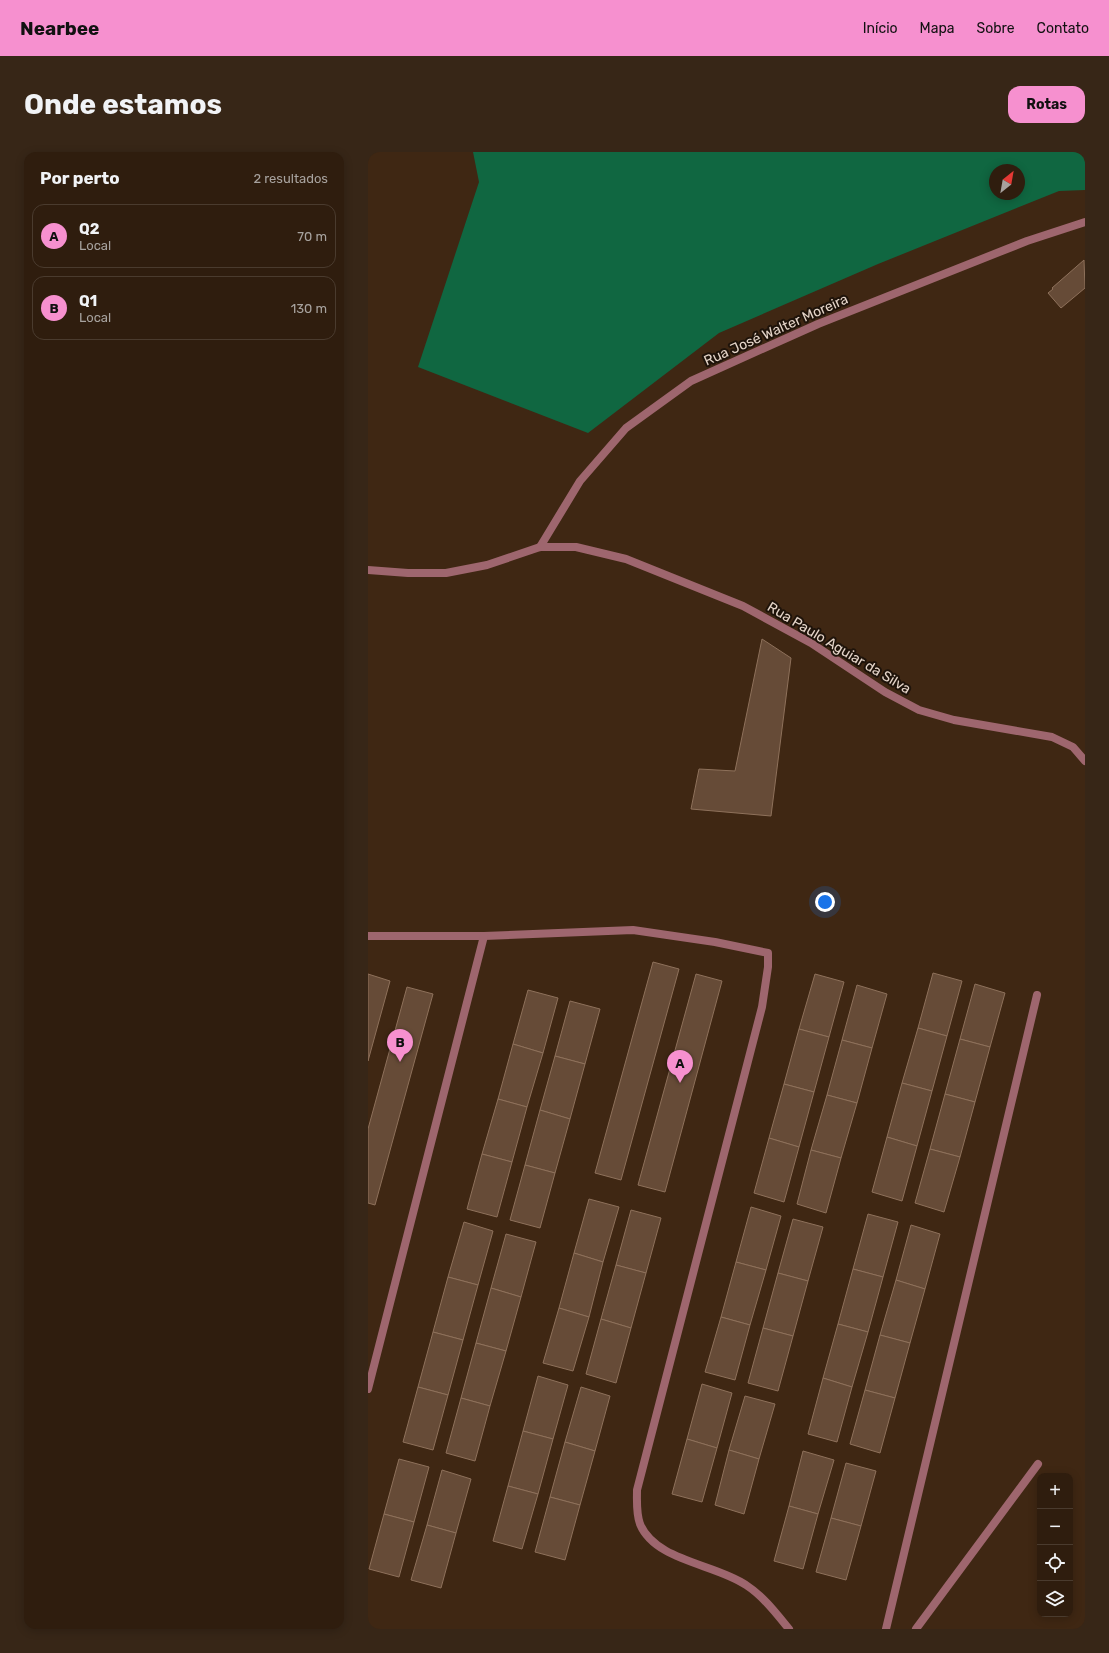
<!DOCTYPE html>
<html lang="pt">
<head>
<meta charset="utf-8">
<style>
  :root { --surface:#2f1d0e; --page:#372617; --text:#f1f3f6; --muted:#a7a29e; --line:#4a3b2e; --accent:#f690cf }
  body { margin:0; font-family:Rubik,sans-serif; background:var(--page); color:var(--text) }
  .controls { position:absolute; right:12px; bottom:12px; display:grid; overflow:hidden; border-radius:8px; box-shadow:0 2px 10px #0003 }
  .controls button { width:36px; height:36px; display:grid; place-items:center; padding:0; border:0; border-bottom:1px solid var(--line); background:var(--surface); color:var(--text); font:20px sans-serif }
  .compass { position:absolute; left:621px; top:12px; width:36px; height:36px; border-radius:50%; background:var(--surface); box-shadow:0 2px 10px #0003; rotate:31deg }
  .you { position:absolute; left:457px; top:750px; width:14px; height:14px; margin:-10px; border:3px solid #fff; border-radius:50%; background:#1a73e8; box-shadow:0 0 0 6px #1a73e833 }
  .badge { display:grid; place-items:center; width:26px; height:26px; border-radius:50%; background:var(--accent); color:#111; font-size:13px; font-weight:700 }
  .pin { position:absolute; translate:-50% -33px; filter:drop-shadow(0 1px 2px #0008) }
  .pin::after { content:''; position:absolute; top:21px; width:14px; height:12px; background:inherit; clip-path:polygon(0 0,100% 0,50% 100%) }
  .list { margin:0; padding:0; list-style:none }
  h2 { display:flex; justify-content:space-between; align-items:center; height:52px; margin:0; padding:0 16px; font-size:17px }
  h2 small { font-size:13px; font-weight:400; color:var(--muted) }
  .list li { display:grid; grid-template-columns:26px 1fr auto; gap:12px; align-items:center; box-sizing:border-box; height:64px; margin:0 8px 8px; padding:0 8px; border:1px solid var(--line); border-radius:12px }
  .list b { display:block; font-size:15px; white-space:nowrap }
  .list p { margin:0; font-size:13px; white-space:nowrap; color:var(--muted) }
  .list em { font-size:13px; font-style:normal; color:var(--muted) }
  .icon { flex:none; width:22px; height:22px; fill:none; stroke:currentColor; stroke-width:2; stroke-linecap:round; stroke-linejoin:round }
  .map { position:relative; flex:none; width:717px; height:1477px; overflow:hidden; border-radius:12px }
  header { display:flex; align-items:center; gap:24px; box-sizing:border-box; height:56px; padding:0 20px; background:var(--accent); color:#111 }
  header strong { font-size:19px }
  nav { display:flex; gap:22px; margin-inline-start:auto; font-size:14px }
  .intro { display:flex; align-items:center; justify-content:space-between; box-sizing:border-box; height:96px; padding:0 24px }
  h1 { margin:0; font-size:28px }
  .button { padding:10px 18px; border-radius:12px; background:var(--accent); color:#111; font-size:14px; font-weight:700 }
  main { display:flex; gap:24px; padding:0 24px }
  aside { flex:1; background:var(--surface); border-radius:12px; box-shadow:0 2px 10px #0003 }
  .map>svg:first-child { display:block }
</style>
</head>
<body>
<header>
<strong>Nearbee</strong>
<nav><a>Início</a><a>Mapa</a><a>Sobre</a><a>Contato</a></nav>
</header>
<div class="intro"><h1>Onde estamos</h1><a class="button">Rotas</a></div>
<main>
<aside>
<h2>Por perto<small>2 resultados</small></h2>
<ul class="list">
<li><span class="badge">A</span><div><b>Q2</b><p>Local</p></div><em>70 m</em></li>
<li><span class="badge">B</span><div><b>Q1</b><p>Local</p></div><em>130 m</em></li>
</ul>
</aside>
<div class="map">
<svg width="717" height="1477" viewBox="0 0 717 1477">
  <rect width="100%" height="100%" fill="#3f2713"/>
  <path fill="#106741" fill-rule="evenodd" d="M 105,0 L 717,0 L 717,38 L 691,39 L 510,112 L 351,181 L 220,281 L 50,215 L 111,30 ZM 627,18 L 651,18 L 651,42 L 627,42 Z"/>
  <g fill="#664b37" stroke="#8e715b">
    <path d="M 716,108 L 717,136 L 693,156 L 680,141 L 685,137 L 684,136 Z"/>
    <path d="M 394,487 L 423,506 L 403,664 L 323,657 L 331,617 L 367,619 Z"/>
    <path d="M 285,810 L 311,817 L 253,1028 L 227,1021 Z"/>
    <path d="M 565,821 L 594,829 L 579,884 L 550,876 Z"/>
    <path d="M 0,822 L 22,829 L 0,909 Z"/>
    <path d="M 328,822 L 354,829 L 297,1040 L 270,1033 Z"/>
    <path d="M 447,822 L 476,830 L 461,885 L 431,877 Z"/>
    <path d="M 607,832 L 637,841 L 622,895 L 592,887 Z"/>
    <path d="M 489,833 L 519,842 L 504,896 L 474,888 Z"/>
    <path d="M 39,835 L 65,842 L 7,1053 L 0,1051 L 0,977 Z"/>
    <path d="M 160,838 L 190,846 L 175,901 L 145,892 Z"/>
    <path d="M 202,849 L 232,857 L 217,912 L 187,904 Z"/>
    <path d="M 550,876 L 579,884 L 564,939 L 534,931 Z"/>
    <path d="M 431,877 L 461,885 L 446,940 L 416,932 Z"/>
    <path d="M 592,887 L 622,895 L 607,950 L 577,942 Z"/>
    <path d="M 474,888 L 504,896 L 489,951 L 459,943 Z"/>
    <path d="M 145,892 L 175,901 L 159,955 L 130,947 Z"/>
    <path d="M 187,904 L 217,912 L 202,967 L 172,958 Z"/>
    <path d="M 534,931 L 564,939 L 549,994 L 519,985 Z"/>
    <path d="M 416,932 L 446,940 L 431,995 L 401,986 Z"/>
    <path d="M 577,942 L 607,950 L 592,1005 L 562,997 Z"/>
    <path d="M 459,943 L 489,951 L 473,1006 L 443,998 Z"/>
    <path d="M 130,947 L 159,955 L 144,1010 L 114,1002 Z"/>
    <path d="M 172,958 L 202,967 L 187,1021 L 157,1013 Z"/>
    <path d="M 519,985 L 549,994 L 534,1049 L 504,1040 Z"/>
    <path d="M 401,986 L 431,995 L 416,1050 L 386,1041 Z"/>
    <path d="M 562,997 L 592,1005 L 576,1060 L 547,1051 Z"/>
    <path d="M 443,998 L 473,1006 L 458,1061 L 429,1052 Z"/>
    <path d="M 114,1002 L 144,1010 L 129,1065 L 99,1057 Z"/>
    <path d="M 157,1013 L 187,1021 L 172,1076 L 142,1068 Z"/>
    <path d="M 221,1047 L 251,1055 L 235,1110 L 206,1101 Z"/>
    <path d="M 383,1055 L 413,1064 L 398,1118 L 368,1110 Z"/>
    <path d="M 263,1058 L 293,1066 L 278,1121 L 248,1113 Z"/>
    <path d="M 500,1062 L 530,1070 L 515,1125 L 485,1117 Z"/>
    <path d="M 425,1067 L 455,1075 L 440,1129 L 410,1121 Z"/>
    <path d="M 96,1070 L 125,1079 L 110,1133 L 80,1125 Z"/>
    <path d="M 543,1073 L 572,1082 L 557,1137 L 528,1128 Z"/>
    <path d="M 138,1082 L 168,1090 L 153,1145 L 123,1136 Z"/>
    <path d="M 206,1101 L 235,1110 L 221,1165 L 191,1156 Z"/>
    <path d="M 368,1110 L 398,1118 L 382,1173 L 353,1165 Z"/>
    <path d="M 248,1113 L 278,1121 L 263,1176 L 233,1167 Z"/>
    <path d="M 485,1117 L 515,1125 L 500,1180 L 470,1172 Z"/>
    <path d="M 410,1121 L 440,1129 L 425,1184 L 395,1176 Z"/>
    <path d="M 80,1125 L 110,1133 L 95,1188 L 65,1180 Z"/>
    <path d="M 528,1128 L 557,1137 L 542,1191 L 512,1183 Z"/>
    <path d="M 123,1136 L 153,1145 L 138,1199 L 108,1191 Z"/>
    <path d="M 191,1156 L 221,1165 L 205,1219 L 175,1211 Z"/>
    <path d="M 353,1165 L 382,1173 L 367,1228 L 337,1220 Z"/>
    <path d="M 233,1167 L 263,1176 L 248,1231 L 218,1222 Z"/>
    <path d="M 470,1172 L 500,1180 L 484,1235 L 455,1226 Z"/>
    <path d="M 395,1176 L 425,1184 L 410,1239 L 380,1231 Z"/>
    <path d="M 65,1180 L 95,1188 L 80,1243 L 50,1235 Z"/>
    <path d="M 512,1183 L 542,1191 L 527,1246 L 497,1238 Z"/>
    <path d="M 108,1191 L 138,1199 L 122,1254 L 93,1246 Z"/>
    <path d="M 170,1224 L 200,1233 L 185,1287 L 155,1279 Z"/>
    <path d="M 455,1226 L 484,1235 L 469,1290 L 440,1282 Z"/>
    <path d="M 334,1232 L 364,1241 L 349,1296 L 319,1287 Z"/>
    <path d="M 50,1235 L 80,1243 L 65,1298 L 35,1290 Z"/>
    <path d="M 213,1235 L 242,1244 L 227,1299 L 197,1290 Z"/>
    <path d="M 497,1238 L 527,1246 L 512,1301 L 482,1292 Z"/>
    <path d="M 377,1244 L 407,1252 L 391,1307 L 361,1298 Z"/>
    <path d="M 93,1246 L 122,1254 L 107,1309 L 78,1301 Z"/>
    <path d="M 155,1279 L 185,1287 L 170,1342 L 140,1334 Z"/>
    <path d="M 319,1287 L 349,1296 L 334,1350 L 304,1342 Z"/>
    <path d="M 197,1290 L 227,1299 L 212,1353 L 182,1345 Z"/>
    <path d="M 361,1298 L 391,1307 L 376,1362 L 347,1353 Z"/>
    <path d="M 435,1299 L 466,1308 L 450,1362 L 421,1354 Z"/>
    <path d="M 31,1307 L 61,1315 L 46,1370 L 16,1362 Z"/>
    <path d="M 478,1311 L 508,1319 L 493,1374 L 463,1366 Z"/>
    <path d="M 74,1318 L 103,1327 L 88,1381 L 59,1373 Z"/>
    <path d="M 140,1334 L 170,1342 L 154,1397 L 125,1389 Z"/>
    <path d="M 182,1345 L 212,1353 L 197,1408 L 167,1400 Z"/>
    <path d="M 421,1354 L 450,1362 L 435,1417 L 406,1409 Z"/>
    <path d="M 16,1362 L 46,1370 L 31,1425 L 1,1417 Z"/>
    <path d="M 463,1366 L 493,1374 L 478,1428 L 448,1420 Z"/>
    <path d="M 59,1373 L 88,1381 L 73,1436 L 43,1428 Z"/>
  </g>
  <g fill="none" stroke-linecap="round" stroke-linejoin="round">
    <g stroke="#9e666e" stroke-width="8">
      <path d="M 172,395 L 212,329 L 258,276 L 323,229 L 450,172 L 659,89 L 717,70"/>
      <path d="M 0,418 L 40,421 L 78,421 L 119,413 L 172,395 L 208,395 L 258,407 L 375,454 L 443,491 L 517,540 L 551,558 L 586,568 L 684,585 L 705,595 L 717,609"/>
      <path d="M 0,784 L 116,784 L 265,778 L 347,790 L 400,801 L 400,815 L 394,855 L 269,1338 C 269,1349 268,1361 272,1372 C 287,1409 348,1412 378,1433 C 395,1444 408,1461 421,1477"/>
      <path d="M 0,1237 L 116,784"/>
      <path d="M 518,1477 L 669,843"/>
      <path d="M 548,1477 L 670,1312"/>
    </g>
  </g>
  <g text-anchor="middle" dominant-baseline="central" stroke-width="4" stroke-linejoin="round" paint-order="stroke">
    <g font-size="14" fill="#e5d5c9" stroke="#1e130a">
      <text transform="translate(408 178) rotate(-24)">Rua José Walter Moreira</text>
      <text transform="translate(471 496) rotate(31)">Rua Paulo Aguiar da Silva</text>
    </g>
  </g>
</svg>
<div class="controls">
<button>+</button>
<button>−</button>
<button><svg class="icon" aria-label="locate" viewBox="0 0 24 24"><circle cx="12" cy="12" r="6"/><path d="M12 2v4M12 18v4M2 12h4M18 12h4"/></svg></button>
<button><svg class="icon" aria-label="layers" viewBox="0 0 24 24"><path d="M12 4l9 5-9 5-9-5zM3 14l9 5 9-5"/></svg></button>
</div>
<svg class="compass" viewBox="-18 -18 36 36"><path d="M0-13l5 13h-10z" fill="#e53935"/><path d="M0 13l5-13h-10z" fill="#a7a29e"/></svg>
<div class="you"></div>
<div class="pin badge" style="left:312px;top:931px">A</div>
<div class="pin badge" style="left:32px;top:910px">B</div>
</div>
</main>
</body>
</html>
